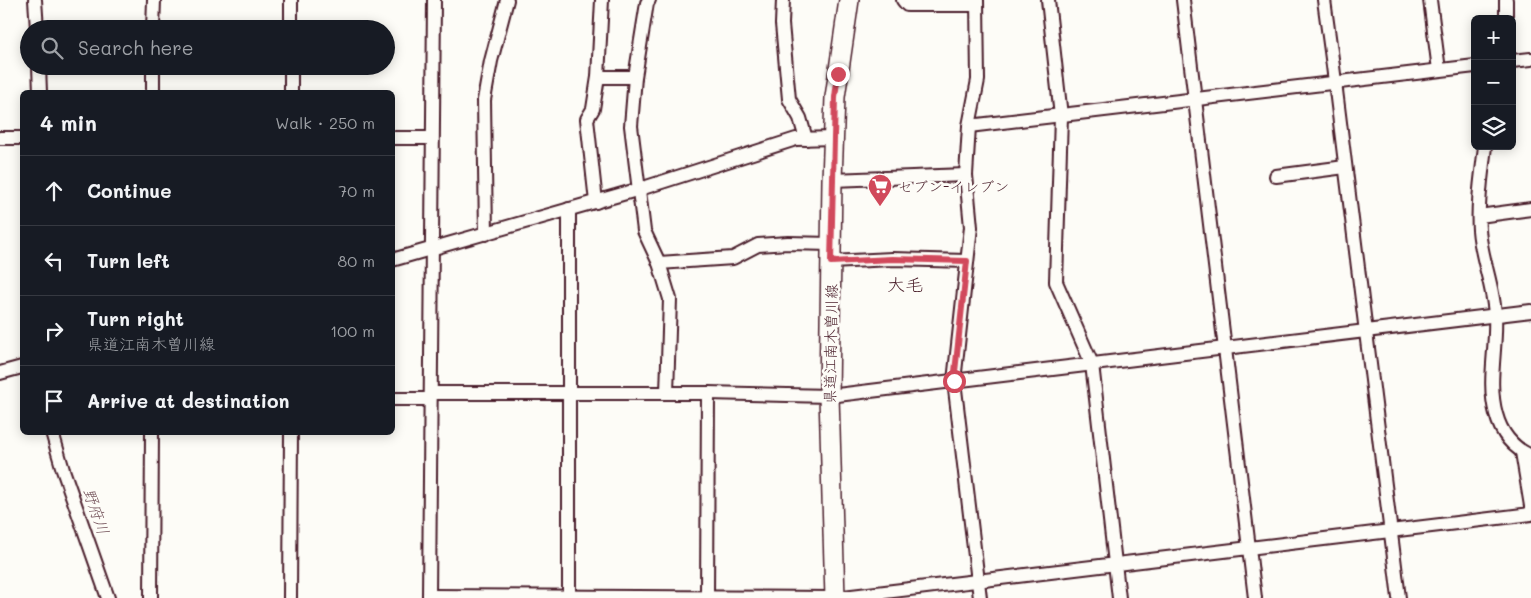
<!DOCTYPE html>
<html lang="en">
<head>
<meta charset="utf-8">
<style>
  :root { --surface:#171b24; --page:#242831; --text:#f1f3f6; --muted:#9ea1a6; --line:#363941 }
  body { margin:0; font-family:Mali,"Klee One",sans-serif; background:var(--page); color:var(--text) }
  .controls { position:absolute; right:15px; top:15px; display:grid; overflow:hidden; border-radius:8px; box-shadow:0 2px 12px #0003 }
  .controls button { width:45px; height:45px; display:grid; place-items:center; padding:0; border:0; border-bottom:1px solid var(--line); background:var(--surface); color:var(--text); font:25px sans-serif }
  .stop { position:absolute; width:15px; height:15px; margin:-11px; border:4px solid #d1495b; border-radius:50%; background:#fff }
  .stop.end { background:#d1495b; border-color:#fff; box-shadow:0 1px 5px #0008 }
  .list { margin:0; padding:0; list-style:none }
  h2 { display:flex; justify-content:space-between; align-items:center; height:65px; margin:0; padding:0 20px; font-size:21px }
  h2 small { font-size:16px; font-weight:400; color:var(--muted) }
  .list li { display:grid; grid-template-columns:32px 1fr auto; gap:15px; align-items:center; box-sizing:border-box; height:70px; padding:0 20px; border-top:1px solid var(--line) }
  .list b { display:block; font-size:19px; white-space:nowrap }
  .list p { margin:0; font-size:16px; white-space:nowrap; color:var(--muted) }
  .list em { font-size:16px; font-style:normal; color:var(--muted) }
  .icon { flex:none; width:28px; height:28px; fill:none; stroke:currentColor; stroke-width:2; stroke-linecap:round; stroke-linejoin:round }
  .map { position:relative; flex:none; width:1531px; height:598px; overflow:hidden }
  .search { position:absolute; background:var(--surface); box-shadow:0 2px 12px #0003; left:20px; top:20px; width:375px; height:55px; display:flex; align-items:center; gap:12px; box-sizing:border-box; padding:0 18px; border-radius:28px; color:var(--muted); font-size:19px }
  .panel { position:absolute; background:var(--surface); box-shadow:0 2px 12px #0003; left:20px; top:90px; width:375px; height:345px; border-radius:8px }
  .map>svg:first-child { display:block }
</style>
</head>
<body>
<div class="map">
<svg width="1531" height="598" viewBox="0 0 1531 598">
  <rect width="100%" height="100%" fill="#fdfcf7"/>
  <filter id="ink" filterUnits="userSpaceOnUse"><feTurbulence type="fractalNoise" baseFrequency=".02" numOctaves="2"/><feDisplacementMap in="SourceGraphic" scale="10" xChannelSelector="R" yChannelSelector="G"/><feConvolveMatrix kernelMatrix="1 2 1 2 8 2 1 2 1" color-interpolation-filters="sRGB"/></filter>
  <g filter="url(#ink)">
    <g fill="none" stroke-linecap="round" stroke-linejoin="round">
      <defs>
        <g id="minor">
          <path d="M 35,0 L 37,29"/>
          <path d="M 291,0 L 291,29"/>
          <path d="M 649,0 L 647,3 L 635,77 L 631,126 L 644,231 L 659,263 L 670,299 L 667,393"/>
          <path d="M 783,0 L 782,24 L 789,99 L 800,118 L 806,139"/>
          <path d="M 903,0 L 907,5 L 977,5"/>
          <path d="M 977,0 L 978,80 L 969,126 L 966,175 L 971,227 L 954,381 L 980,598"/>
          <path d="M 1048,0 L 1061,116 L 1056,282 L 1092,364 L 1119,598"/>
          <path d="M 1183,0 L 1255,598"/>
          <path d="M 1324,0 L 1333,66 L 1399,598"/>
          <path d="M 1430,0 L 1439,70"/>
          <path d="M 1506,0 L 1506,19"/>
          <path d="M 153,29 L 154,0"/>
          <path d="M 1512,61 L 1531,59"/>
          <path d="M 39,66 L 40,92"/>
          <path d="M 291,66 L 291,92"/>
          <path d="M 598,77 L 635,77"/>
          <path d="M 153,92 L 153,66"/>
          <path d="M 969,126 L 1475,66"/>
          <path d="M 0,138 L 22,138"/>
          <path d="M 392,138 L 432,138"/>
          <path d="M 1485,146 C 1482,174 1477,202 1479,230 C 1481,258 1494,287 1495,316 C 1497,348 1487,382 1496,414 C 1501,433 1513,448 1531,456"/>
          <path d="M 1276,176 L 1345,167"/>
          <path d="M 832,180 L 966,175"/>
          <path d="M 596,202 L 587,119 L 593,109 L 598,77 L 602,0"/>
          <path d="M 1479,216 L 1531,209"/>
          <path d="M 486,234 L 484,100 L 491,61 L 507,0"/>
          <path d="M 392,260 L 640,189 L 796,139 L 834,138"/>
          <path d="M 831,262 L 892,259 L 967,261"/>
          <path d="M 659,263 L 733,258 L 758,245 L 788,243 L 831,244"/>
          <path d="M 0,373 L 22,367"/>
          <path d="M 431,393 L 708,393 L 829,396 L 1531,311"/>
          <path d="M 392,399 L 430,399"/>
          <path d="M 52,432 L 63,470 L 108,598"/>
          <path d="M 1522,452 L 1531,506"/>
          <path d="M 429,596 L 835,598 L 1531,514"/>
          <path d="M 151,598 L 152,432"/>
          <path d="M 290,598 L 291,432"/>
          <path d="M 429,598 L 434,0"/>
          <path d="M 569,598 L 569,209"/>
          <path d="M 707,598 L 708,393"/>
        </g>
        <path id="secondary" d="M 835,598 L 829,396 L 832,180 L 835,97 L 849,0"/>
      </defs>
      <use href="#minor" stroke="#4a1f2b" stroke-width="16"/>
      <use href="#secondary" stroke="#4a1f2b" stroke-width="22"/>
      <use href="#minor" stroke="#fdfcf7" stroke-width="12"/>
      <use href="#secondary" stroke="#fdfcf7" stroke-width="19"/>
    </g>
  </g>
  <g fill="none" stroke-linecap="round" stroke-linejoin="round" filter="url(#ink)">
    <path stroke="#d1495b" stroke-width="6" d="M 838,74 L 835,97 L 831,262 L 892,259 L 967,261 L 954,381"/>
  </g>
  <defs>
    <symbol id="supermarket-pin" viewBox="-11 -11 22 30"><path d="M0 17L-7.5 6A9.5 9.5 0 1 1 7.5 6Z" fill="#d1495b" stroke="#fdfcf7"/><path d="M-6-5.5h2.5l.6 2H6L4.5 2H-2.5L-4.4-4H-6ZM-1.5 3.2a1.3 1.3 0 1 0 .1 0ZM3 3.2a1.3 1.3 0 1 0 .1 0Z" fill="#fff"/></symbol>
  </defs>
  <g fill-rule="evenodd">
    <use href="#supermarket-pin" x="866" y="172" width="28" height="38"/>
  </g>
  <g text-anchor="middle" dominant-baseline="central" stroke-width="5" stroke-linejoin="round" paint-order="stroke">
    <g font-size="15" fill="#4a1f2b" stroke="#fdfcf7" text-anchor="start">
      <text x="898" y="186">セブン-イレブン</text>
    </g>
    <g font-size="15" fill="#4a1f2b" stroke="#fdfcf7">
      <text transform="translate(830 344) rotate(-89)">県道江南木曽川線</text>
    </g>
    <g font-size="16" font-style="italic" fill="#73525a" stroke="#fdfcf7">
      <text transform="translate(97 511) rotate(71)">野府川</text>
    </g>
    <g font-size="18" fill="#4a1f2b" stroke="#fdfcf7">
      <text x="905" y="284">大毛</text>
    </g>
  </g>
</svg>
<div class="controls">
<button>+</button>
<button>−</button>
<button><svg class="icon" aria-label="layers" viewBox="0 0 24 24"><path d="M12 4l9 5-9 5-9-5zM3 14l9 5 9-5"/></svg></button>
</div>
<div class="stop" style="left:954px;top:381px"></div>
<div class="stop end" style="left:838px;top:74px"></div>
<div class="search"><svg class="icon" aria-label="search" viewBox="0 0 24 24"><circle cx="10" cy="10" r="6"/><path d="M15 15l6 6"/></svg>Search here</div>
<section class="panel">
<h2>4 min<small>Walk · 250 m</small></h2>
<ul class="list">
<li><svg class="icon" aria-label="ahead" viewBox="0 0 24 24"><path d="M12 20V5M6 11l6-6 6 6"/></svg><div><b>Continue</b></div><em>70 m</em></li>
<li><svg class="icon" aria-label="left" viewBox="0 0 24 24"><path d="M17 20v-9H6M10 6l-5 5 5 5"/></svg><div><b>Turn left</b></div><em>80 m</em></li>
<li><svg class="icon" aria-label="right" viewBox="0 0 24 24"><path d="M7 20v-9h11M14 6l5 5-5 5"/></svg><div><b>Turn right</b><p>県道江南木曽川線</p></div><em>100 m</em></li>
<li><svg class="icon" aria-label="arrive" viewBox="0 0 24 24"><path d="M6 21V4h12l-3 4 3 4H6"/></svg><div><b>Arrive at destination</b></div></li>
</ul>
</section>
</div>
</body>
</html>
